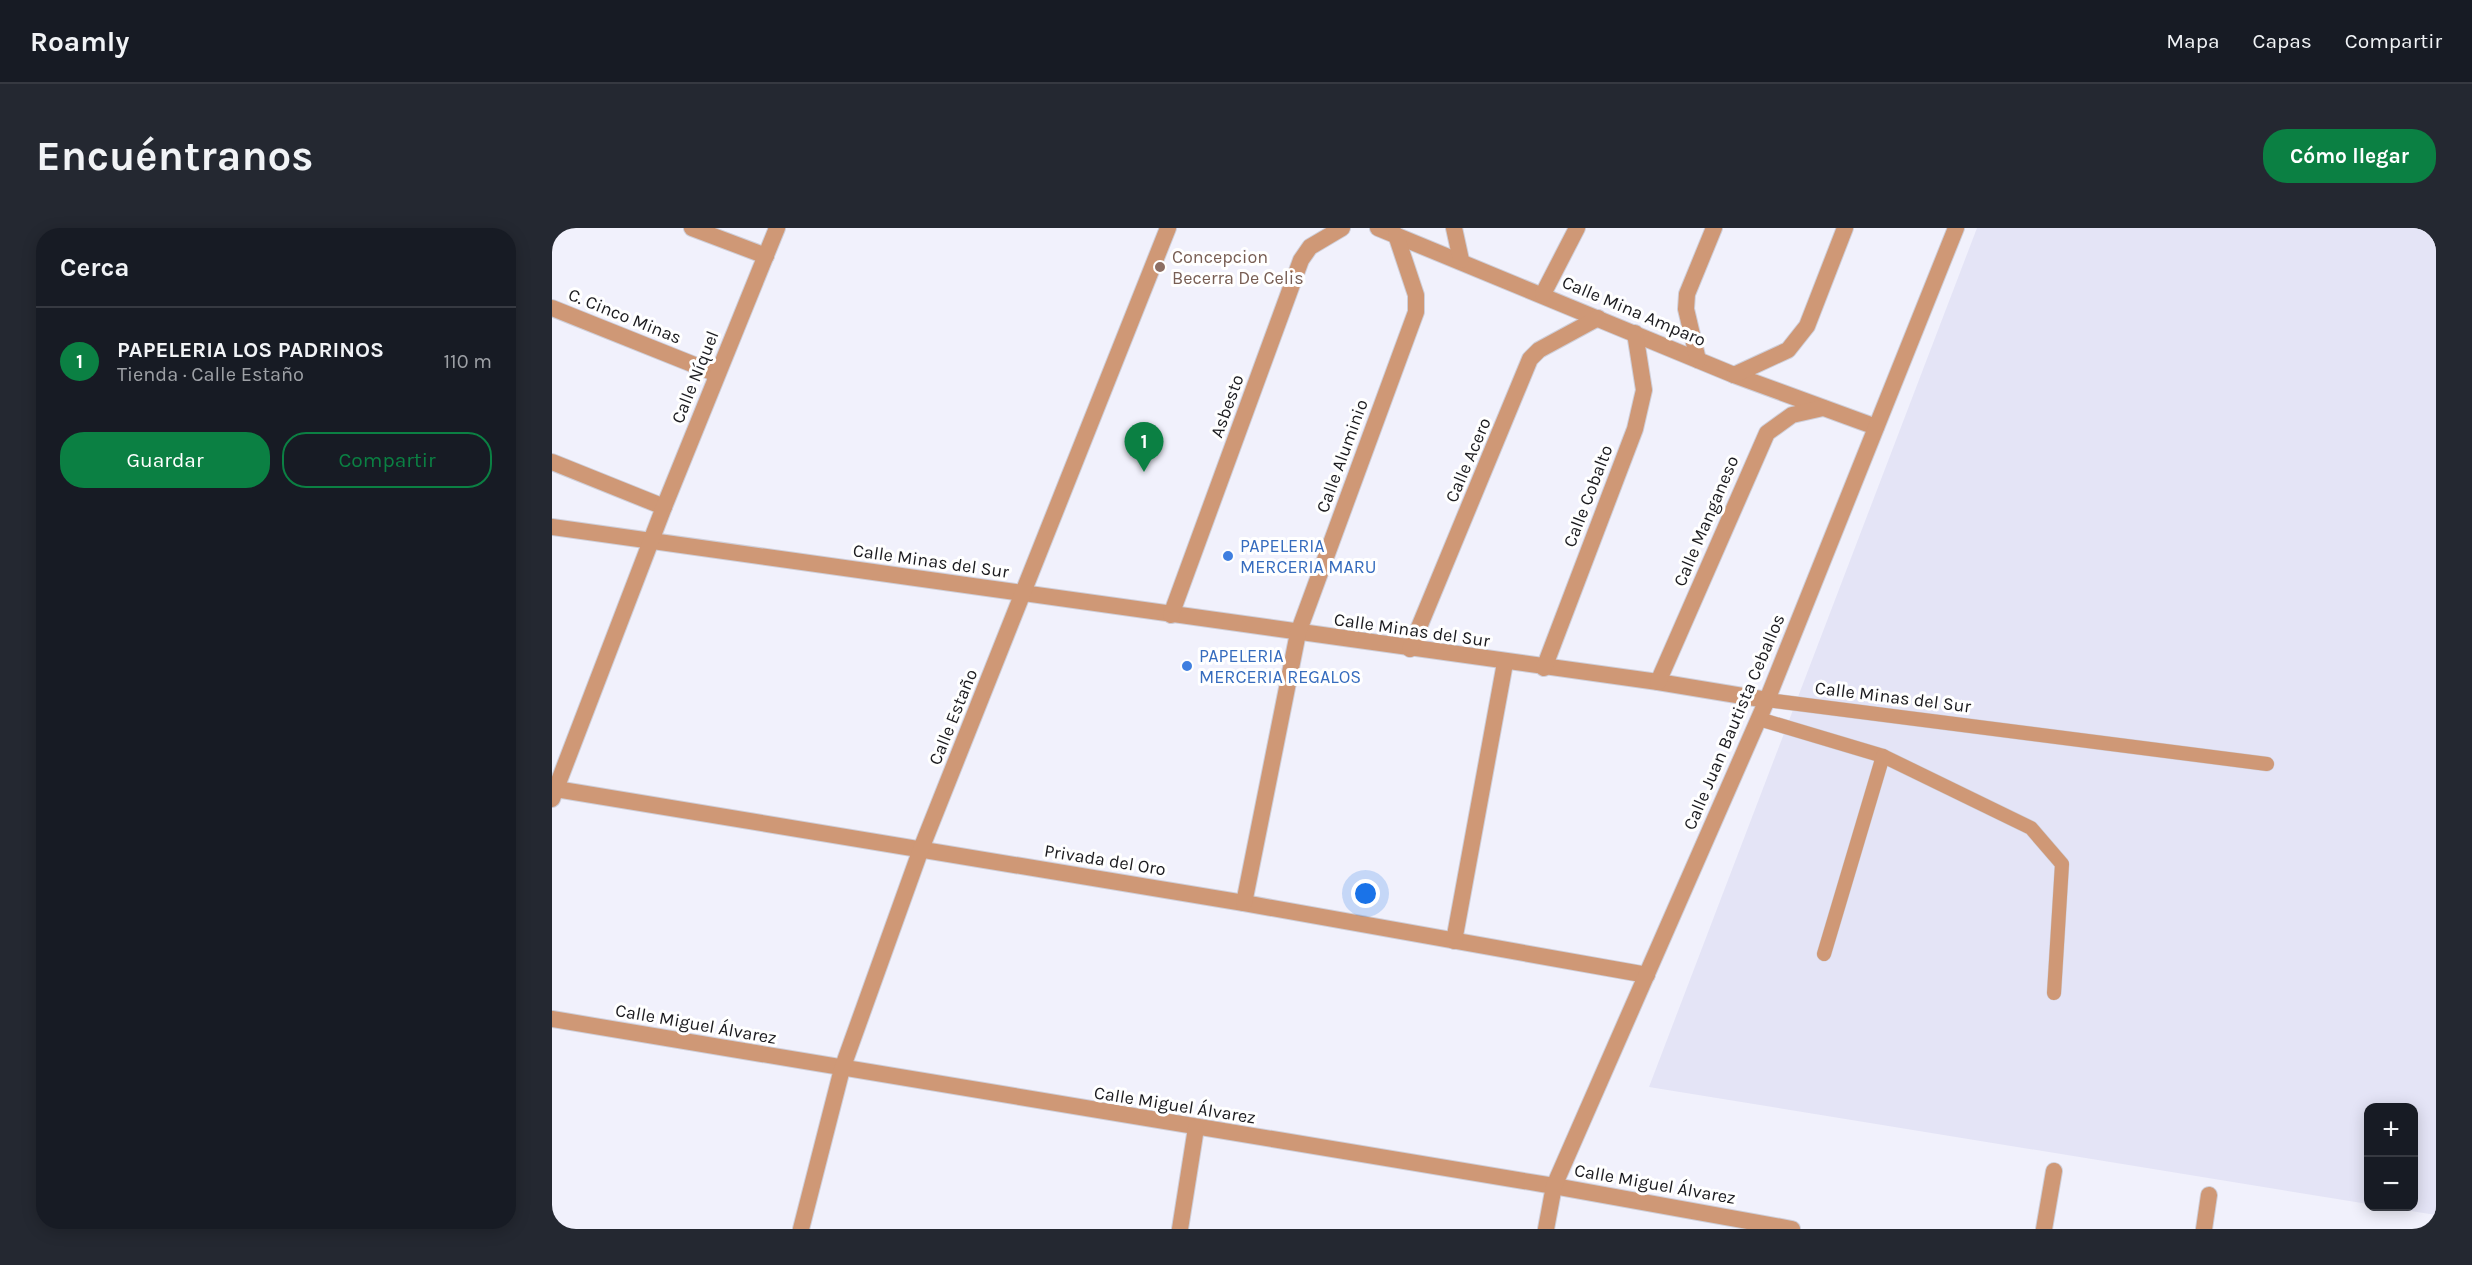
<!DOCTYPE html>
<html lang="es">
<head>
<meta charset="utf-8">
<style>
  :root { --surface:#171b24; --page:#242831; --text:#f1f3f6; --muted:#9ea1a6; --line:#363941; --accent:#0b8043 }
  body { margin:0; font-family:Karla,sans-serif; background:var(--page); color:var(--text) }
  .controls { position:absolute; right:18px; bottom:18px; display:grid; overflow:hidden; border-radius:12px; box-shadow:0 3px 15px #0003 }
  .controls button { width:54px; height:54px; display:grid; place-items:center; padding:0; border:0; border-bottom:2px solid var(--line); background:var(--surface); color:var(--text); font:30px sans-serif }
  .you { position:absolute; left:814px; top:666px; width:21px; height:21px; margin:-15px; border:4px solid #fff; border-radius:50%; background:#1a73e8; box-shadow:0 0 0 9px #1a73e833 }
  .badge { display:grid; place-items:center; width:39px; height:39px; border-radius:50%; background:var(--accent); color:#fff; font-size:20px; font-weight:700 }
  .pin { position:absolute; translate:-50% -50px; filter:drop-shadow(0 2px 3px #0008) }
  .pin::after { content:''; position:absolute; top:32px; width:21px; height:18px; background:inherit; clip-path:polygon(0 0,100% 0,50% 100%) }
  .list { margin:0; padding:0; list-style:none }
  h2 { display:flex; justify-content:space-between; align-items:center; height:78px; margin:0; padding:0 24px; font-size:26px }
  h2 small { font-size:20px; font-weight:400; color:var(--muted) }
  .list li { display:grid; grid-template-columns:39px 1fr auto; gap:18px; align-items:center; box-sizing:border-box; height:108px; padding:0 24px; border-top:2px solid var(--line) }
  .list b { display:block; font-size:22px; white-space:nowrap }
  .list p { margin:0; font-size:20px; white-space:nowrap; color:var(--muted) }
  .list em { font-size:20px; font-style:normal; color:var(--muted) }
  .actions { display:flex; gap:12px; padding:18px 24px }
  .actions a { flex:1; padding:14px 0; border:2px solid var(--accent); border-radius:24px; text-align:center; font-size:21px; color:var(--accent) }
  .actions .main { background:var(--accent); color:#fff }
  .map { position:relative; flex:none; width:1884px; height:1001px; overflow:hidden; border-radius:24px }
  header { display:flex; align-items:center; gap:36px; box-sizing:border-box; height:84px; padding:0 30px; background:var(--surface); border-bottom:2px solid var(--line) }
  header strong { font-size:28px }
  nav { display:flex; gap:33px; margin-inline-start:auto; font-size:21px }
  .intro { display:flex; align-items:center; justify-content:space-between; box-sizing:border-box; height:144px; padding:0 36px }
  h1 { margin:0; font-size:42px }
  .button { padding:15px 27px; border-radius:24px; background:var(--accent); color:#fff; font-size:21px; font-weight:700 }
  main { display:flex; gap:36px; padding:0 36px }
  aside { flex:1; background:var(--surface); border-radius:24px; box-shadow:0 3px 15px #0003 }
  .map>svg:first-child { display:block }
</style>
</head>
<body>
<header>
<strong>Roamly</strong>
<nav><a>Mapa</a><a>Capas</a><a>Compartir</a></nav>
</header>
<div class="intro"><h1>Encuéntranos</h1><a class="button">Cómo llegar</a></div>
<main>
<aside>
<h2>Cerca<small></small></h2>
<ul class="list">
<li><span class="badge">1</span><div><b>PAPELERIA LOS PADRINOS</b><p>Tienda · Calle Estaño</p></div><em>110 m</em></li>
</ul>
<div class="actions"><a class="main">Guardar</a><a>Compartir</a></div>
</aside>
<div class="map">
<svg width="1884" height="1001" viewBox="0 0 1884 1001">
  <rect width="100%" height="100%" fill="#f1f1fc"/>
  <path fill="#e4e4f6" d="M 1425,0 L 1884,0 L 1884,987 L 1834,979 L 1862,978 L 1862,880 L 1816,880 L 1816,976 L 1097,859 Z"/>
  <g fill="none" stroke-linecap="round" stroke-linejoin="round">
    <defs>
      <g id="service">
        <path d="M 1215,472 L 1715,536"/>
        <path d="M 1207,491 L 1331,528 L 1479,600 L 1510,636 L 1502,765"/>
        <path d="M 1272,726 L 1331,528"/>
      </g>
      <path id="pedestrian" d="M 0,80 L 165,146"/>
      <g id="minor">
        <path d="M 140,0 L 214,28"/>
        <path d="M 826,0 L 1182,147 L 1324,199"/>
        <path d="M 902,0 L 909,32"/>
        <path d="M 991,66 L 1025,0"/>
        <path d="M 1146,132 L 1134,81 L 1135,66 L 1162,0"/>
        <path d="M 1182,147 L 1236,122 L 1255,98 L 1293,0"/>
        <path d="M 0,234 L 112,279"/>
        <path d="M 0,299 L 1106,454 L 1215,472"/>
        <path d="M 619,387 L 749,32 L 758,19 L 790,0"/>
        <path d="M 858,421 L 978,131 L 987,122 L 1046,90"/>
        <path d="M 992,440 L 1083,201 L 1092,162 L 1083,105"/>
        <path d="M 1106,454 L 1215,205 L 1240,187 L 1271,180"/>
        <path d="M 4,561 L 692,675 L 1095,747"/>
        <path d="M 0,571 L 112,279 L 225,0"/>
        <path d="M 692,675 L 746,405 L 864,84 L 864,67 L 844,7"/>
        <path d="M 902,713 L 953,435"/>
        <path d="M 0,791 L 1002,958 L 1240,1001"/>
        <path d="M 249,1001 L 290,841 L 369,621 L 616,0"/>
        <path d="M 628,1001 L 644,900"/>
        <path d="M 994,1001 L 1002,958 L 1215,472 L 1404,0"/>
        <path d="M 1492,1001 L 1502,943"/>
        <path d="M 1652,1001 L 1657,967"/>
      </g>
    </defs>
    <use href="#service" stroke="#cfcfd9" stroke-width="15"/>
    <use href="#pedestrian" stroke="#cfcfd9" stroke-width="18"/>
    <use href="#minor" stroke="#cfcfd9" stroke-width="18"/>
    <use href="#service" stroke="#cf9876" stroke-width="14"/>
    <use href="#pedestrian" stroke="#cf9876" stroke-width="16"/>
    <use href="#minor" stroke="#cf9876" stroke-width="16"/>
  </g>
  <circle fill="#8d6e63" stroke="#fff" stroke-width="2" cx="608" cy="39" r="6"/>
  <g fill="#3f7fe0" stroke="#fff" stroke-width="2">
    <circle cx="676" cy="328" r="6"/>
    <circle cx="635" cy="438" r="6"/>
  </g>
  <g text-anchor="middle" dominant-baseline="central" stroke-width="6" stroke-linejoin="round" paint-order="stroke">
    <g font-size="18" fill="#785e54" stroke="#fff" text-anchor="start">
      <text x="620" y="29">Concepcion<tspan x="620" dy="21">Becerra De Celis</tspan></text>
    </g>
    <g font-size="18" fill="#1b1b1f" stroke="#fff">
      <text transform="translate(1082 83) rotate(23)">Calle Mina Amparo</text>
      <text transform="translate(73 88) rotate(22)">C. Cinco Minas</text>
      <text transform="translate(143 149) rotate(-68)">Calle Níquel</text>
      <text transform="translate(675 178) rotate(-70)">Asbesto</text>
      <text transform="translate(790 228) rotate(-70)">Calle Aluminio</text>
      <text transform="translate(916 232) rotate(-67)">Calle Acero</text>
      <text transform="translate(1036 268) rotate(-69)">Calle Cobalto</text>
      <text transform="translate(1154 293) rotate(-67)">Calle Manganeso</text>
      <text transform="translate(379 333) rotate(8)">Calle Minas del Sur</text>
      <text transform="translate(860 402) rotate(8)">Calle Minas del Sur</text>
      <text transform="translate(1341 469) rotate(7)">Calle Minas del Sur</text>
      <text transform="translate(401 489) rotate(-68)">Calle Estaño</text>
      <text transform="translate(1182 494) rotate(-67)">Calle Juan Bautista Ceballos</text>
      <text transform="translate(553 632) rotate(9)">Privada del Oro</text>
      <text transform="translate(144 796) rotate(10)">Calle Miguel Álvarez</text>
      <text transform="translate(623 877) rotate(9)">Calle Miguel Álvarez</text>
      <text transform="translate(1103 956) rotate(10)">Calle Miguel Álvarez</text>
    </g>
    <g font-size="18" fill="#366cbe" stroke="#fff" text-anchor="start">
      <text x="688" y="318">PAPELERIA<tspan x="688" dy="21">MERCERIA MARU</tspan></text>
      <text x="647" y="428">PAPELERIA<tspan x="647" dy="21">MERCERIA REGALOS</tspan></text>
    </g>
  </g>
</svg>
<div class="controls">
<button>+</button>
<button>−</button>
</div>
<div class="you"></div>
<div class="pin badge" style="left:592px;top:244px">1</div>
</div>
</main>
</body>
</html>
